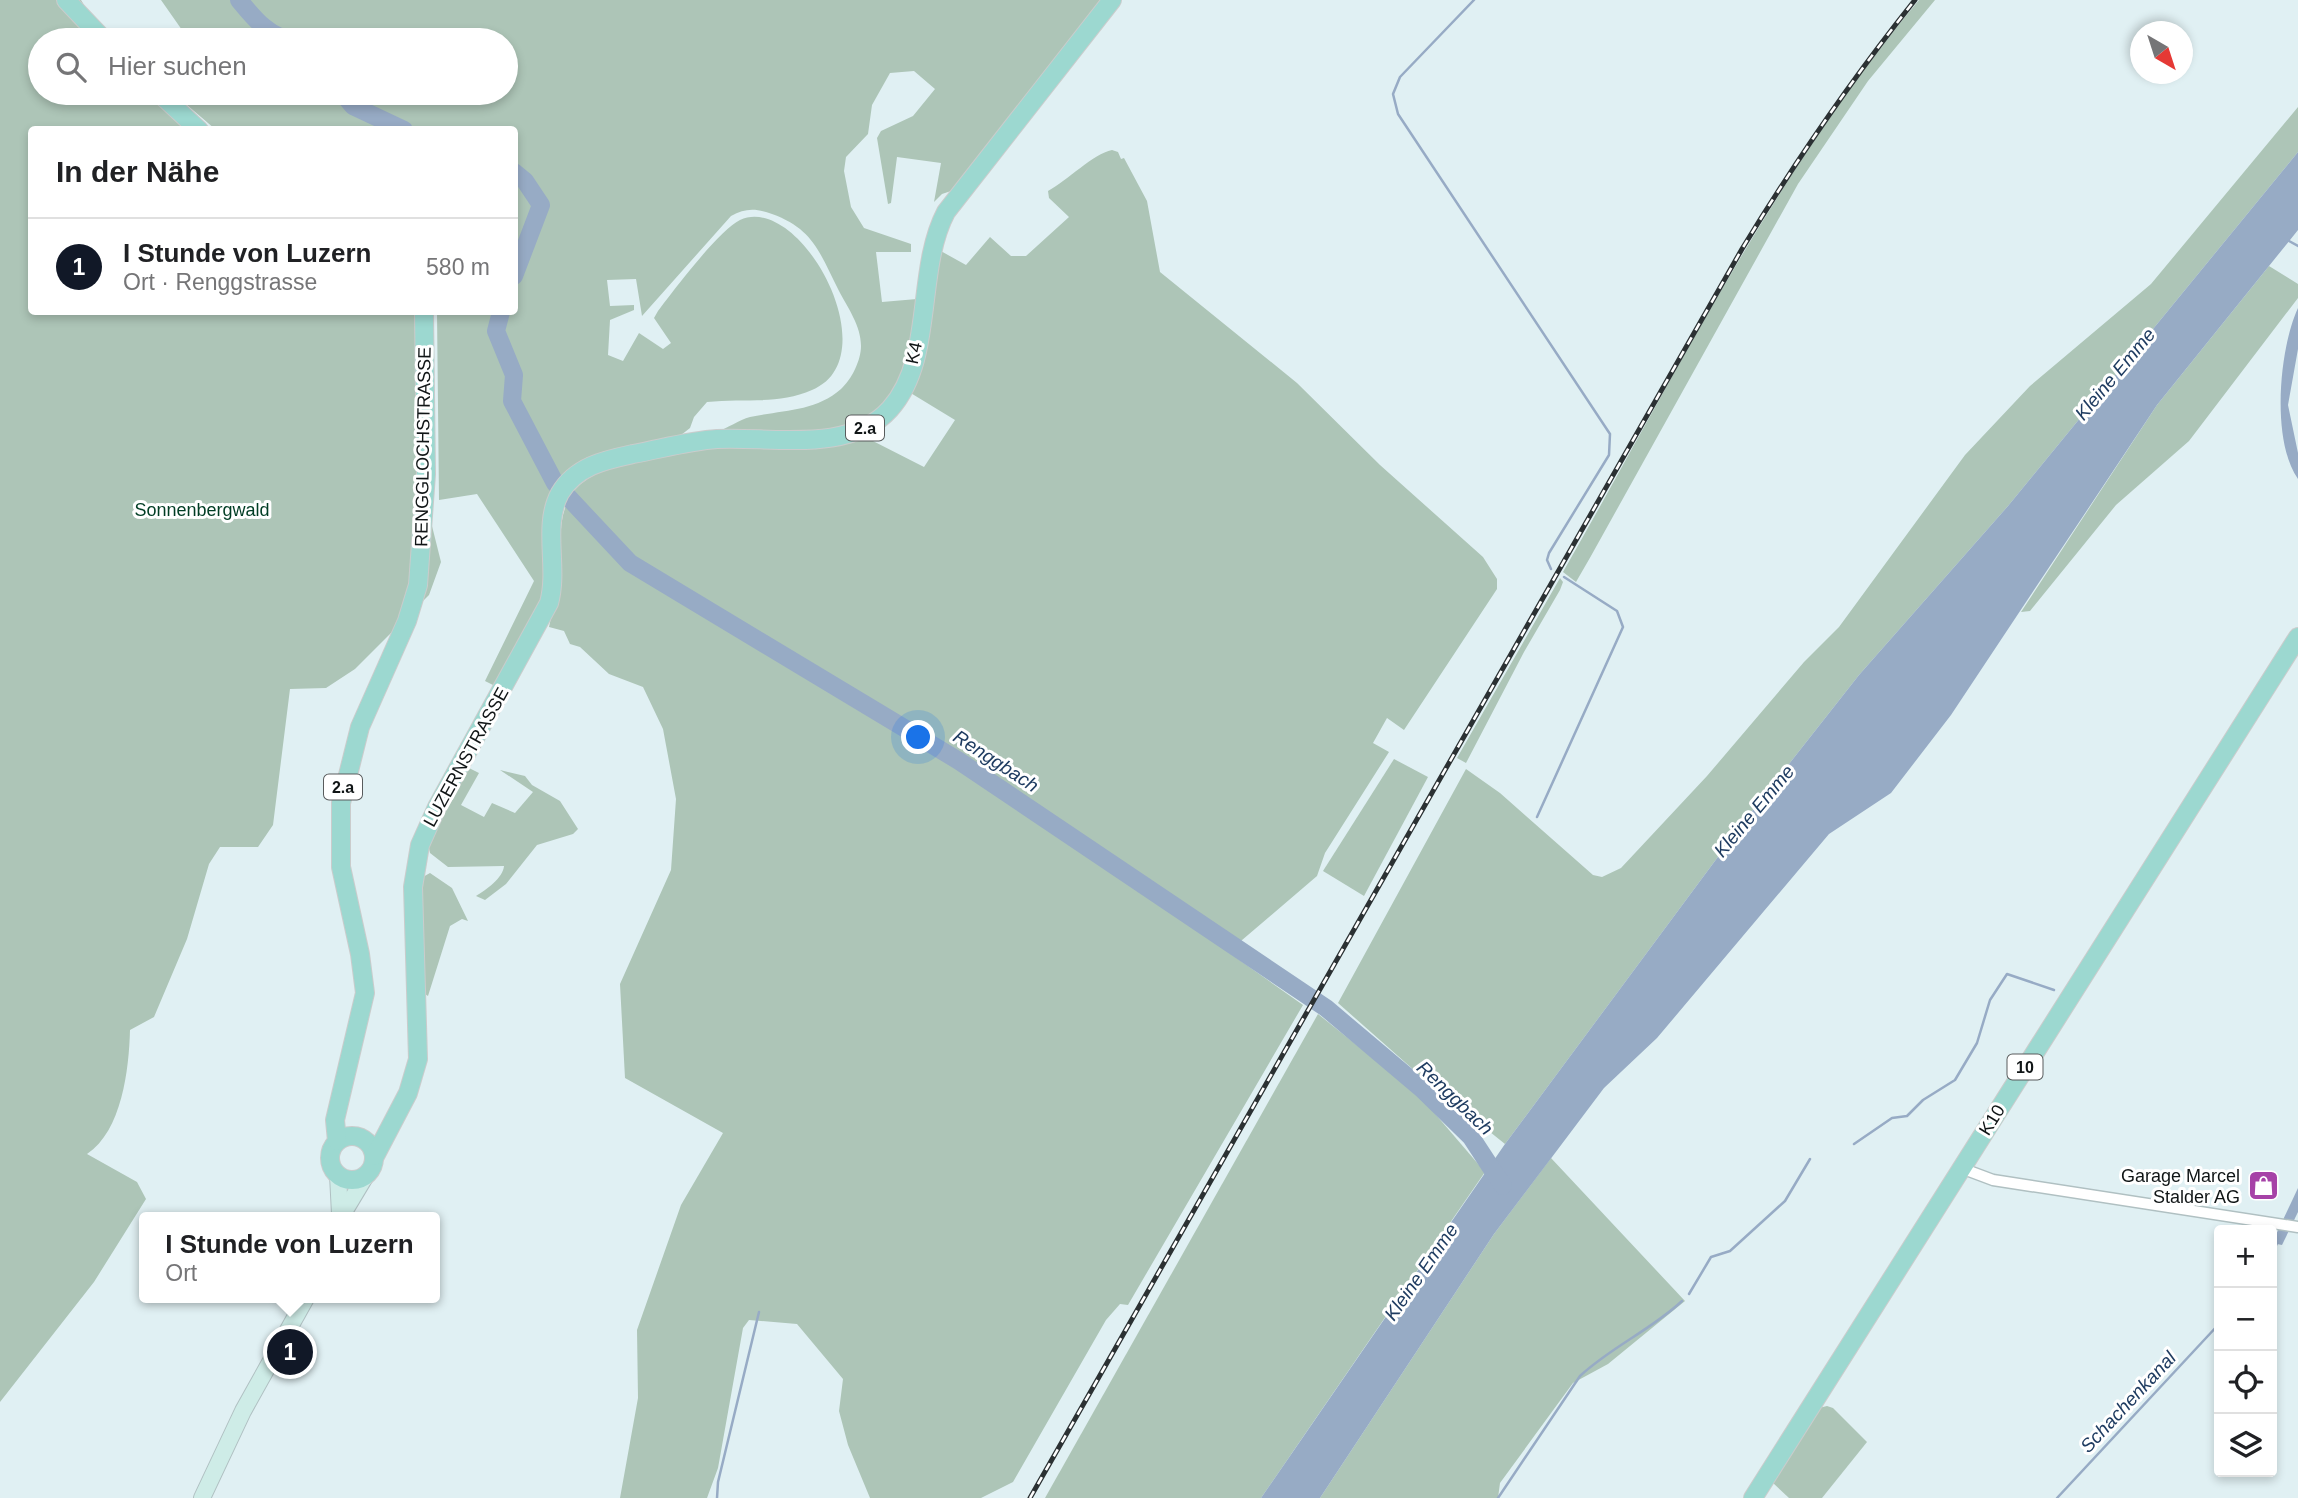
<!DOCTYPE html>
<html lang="de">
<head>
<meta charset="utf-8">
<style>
  :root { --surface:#fff; --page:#f2f2f2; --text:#202124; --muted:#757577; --line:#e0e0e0; --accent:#111827 }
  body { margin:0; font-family:Arial,sans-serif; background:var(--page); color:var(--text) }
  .controls { position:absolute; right:21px; bottom:21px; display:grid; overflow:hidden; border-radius:7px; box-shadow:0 4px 10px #0003 }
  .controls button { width:63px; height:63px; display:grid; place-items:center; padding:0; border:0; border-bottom:2px solid var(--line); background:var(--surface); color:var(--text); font:35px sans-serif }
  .compass { position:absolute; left:2130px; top:21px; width:63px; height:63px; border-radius:50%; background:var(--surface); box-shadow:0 4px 10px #0003; rotate:141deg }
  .you { position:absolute; left:919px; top:738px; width:24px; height:24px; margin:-18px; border:5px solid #fff; border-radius:50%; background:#1a73e8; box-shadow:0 0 0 10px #1a73e833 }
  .badge { display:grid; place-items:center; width:46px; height:46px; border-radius:50%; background:var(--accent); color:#fff; font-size:23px; font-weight:700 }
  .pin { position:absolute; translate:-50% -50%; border:4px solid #fff; box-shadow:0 2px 7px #0006 }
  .popup { position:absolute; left:139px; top:1212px; width:301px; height:91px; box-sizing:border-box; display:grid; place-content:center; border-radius:7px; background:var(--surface); filter:drop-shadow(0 2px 5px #0005); font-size:23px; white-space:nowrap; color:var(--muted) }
  .popup b { font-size:26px; color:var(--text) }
  .popup::after { content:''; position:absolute; left:50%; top:100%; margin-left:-14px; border:14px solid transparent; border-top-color:var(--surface) }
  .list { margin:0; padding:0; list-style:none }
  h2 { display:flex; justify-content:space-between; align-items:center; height:91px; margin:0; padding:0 28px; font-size:30px }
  h2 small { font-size:23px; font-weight:400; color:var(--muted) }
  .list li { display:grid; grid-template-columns:46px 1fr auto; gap:21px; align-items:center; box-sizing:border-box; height:98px; padding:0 28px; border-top:2px solid var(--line) }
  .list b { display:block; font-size:26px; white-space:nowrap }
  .list p { margin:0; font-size:23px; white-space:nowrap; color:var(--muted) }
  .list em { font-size:23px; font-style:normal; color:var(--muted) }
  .icon { flex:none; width:38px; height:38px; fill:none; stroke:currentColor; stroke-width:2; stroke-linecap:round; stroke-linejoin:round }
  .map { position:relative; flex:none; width:2298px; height:1498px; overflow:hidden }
  .search { position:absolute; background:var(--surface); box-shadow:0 4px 10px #0003; left:28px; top:28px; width:490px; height:77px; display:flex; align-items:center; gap:18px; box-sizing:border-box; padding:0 24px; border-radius:38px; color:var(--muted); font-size:26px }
  .panel { position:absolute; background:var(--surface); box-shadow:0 4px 10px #0003; left:28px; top:126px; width:490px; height:189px; border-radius:7px }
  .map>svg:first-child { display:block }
</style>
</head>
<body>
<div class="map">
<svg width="2298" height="1498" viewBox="0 0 2298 1498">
  <rect width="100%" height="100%" fill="#e0f0f3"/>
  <g fill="#adc5b7">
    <path d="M 0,0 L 81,0 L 105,40 L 40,40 L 40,93 L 158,93 L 200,129 L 32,130 L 32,312 L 427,312 L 426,502 L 441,562 L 429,595 L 355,669 L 326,688 L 290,689 L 273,825 L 258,847 L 220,847 L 209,864 L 187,939 L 154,1017 L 130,1030 C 129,1069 122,1131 87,1154 L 137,1182 L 146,1199 L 94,1282 L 0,1402 Z"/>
    <path d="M 161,0 L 1106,0 L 951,191 L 942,194 L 934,202 L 941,163 L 897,157 L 891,203 L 888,204 L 877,138 L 881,131 L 913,116 L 935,89 L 914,71 L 890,73 L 872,105 L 868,134 L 846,157 L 844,171 L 851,207 L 864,228 L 911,244 L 911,252 L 876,252 L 882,302 L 917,299 C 913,328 912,364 897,389 C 860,448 775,433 716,432 C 728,428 739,420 750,417 C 782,410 815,412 841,389 C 852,379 861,360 861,346 C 861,326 848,308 839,291 C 820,254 814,229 772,214 C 756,208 745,208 731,216 L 642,316 L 636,279 L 607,280 L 610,306 L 634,305 L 634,310 L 610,320 L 608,355 L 623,361 L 639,333 L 663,349 L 671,343 L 654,318 L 658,311 C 674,290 719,230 740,220 C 801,192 890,358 812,390 C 778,405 743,398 707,402 L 694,417 L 690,428 L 676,439 L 586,458 L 563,477 L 546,591 L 495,686 L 485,681 L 534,581 L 477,494 L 439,500 L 437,312 L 514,312 L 514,130 L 215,129 L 180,99 L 184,93 L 506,93 L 506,40 L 189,40 Z"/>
    <path d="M 1919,0 L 1935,0 L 1868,81 L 1798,184 L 1591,556 L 1576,582 L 1563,572 C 1674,378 1775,172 1919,0 Z"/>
    <path d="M 2298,107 L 2298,152 L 2008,506 L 1859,675 L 1752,811 L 1505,1144 L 1424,1079 L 1338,1003 L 1466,769 L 1500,793 L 1593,875 L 1602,877 L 1621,868 L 1707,776 L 1804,662 L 1839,627 L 1965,455 L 2030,386 L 2151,284 Z"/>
    <path d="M 1112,150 L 1118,152 L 1121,159 L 1124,158 L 1147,201 L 1160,272 L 1297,383 L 1380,465 L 1483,557 L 1497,579 L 1497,589 L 1404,730 L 1387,718 L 1373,743 L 1389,752 L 1325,853 L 1317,876 L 1228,952 L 1303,1005 L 1128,1305 L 1120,1304 L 1106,1320 L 1013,1482 L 981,1498 L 870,1498 L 848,1445 L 839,1411 L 843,1379 L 797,1324 L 749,1320 L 743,1328 L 718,1468 L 707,1498 L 620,1498 L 638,1398 L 637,1330 L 681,1205 L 723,1133 L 625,1078 L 620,984 L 671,870 L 676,799 L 663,729 L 643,687 L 609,674 L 580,647 L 570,644 L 564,631 L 549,627 C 552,611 560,598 561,581 C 563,553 555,523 570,497 C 601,440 794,442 856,438 L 869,439 L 924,467 L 955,420 L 909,392 L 939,250 L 966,265 L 990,237 L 1011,256 L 1026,256 L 1069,217 L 1049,198 L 1048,191 C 1068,180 1093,154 1112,150 Z"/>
    <path d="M 2269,266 L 2298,284 L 2298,298 L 2189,441 L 2116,505 L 2030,611 L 2021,612 L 2157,405 Z"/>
    <path d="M 1560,578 L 1563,582 L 1560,590 L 1524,652 L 1466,763 L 1457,758 Z"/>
    <path d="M 1394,759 L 1428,777 L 1364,896 L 1323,871 Z"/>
    <path d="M 469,768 L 479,773 L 461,805 L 484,817 L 492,803 L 515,813 L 533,792 L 500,770 L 525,776 L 532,785 L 560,801 L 578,829 L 573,834 L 537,845 L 506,884 L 485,900 L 476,896 C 486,890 503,878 504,866 L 448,867 L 430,853 L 428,844 Z"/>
    <path d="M 430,873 L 452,888 L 468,921 L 462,919 L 450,926 L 428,996 L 425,994 L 419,906 L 421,878 Z"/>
    <path d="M 1318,1014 L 1419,1095 L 1485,1172 L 1261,1498 L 1045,1498 Z"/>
    <path d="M 1551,1158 L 1685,1301 L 1608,1364 L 1573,1383 L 1500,1483 L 1498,1498 L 1320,1498 L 1494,1234 Z"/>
    <path d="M 1827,1406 L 1833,1408 L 1867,1442 L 1822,1498 L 1789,1498 L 1772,1482 L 1819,1408 Z"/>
  </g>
  <g fill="#97abc5">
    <path d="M 2298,152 L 2298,230 L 2157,405 L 1951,715 L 1891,793 L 1829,834 L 1657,1038 L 1604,1088 L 1494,1234 L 1320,1498 L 1261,1498 L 1505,1144 L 1752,811 L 1859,675 L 2008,506 Z"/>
    <path d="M 2298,308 L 2298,349 L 2288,405 L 2298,453 L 2298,479 C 2271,441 2279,349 2298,308 Z"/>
    <path d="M 2298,1188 L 2298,1212 L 2282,1245 L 2272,1243 Z"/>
  </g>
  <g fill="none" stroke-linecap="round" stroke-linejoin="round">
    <g stroke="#97abc5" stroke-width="2.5">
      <path d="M 1474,0 L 1400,77 L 1393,94 L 1398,114 L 1610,434 L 1609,455 L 1549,553 L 1547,560 L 1551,569"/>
      <path d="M 2289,241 L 2298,246"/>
      <path d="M 1537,817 L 1623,627 L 1617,611 L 1564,577"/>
      <path d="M 1854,1144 L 1892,1118 L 1907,1116 L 1923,1100 L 1955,1080 L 1977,1043 L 1990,1000 L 2007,974 L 2054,990"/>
      <path d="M 2272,1254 L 2277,1243"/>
      <path d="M 1689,1294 L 1711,1257 L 1730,1251 L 1785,1201 L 1810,1159"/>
      <path d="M 717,1498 L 718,1482 L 759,1312"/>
      <path d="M 1498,1498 L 1580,1376 C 1611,1347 1651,1330 1682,1301"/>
      <path d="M 2057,1498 L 2219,1324"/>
    </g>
    <g stroke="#97abc5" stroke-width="18">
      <path d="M 239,0 C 253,17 270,39 294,40"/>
      <path d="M 342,93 L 353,106 L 404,130"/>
      <path d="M 514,172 L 525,181 L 541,205 L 514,276"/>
      <path d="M 501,312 L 496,331 L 514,375 L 512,401 L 555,483 L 630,563 L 959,761 L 1326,1008 L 1422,1089 L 1471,1137 L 1503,1186"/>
    </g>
    <defs>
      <path id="minor" d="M 1961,1168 L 1993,1180 L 2298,1227"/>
      <g id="secondary">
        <path d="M 338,1175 L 340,1214"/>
        <path d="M 341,1217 L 365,1177"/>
        <path d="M 202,1498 L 243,1411 L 306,1298"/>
      </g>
      <g id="primary">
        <path d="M 66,0 L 104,40"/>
        <path d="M 159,93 L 199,130"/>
        <circle cx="352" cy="1158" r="22"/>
        <path d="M 337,1141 L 335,1120 L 365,993 L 360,954 L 341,867 L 341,803 L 360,727 L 407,621 L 418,585 L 426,474 L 424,312"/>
        <path d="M 375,1156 L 408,1093 L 418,1059 L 413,887 L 420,845 L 437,807 L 549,603 C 559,567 542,526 560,493 C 576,466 605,460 633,454 C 661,449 688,441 717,439 C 770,436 850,454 890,409 C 935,359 915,271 946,212 L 1112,0"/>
        <path d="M 1753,1498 L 2298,637"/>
      </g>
    </defs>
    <use href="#minor" stroke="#b0c0c2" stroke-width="13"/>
    <use href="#secondary" stroke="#b0c0c2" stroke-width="18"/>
    <use href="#primary" stroke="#cacccc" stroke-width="20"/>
    <use href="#minor" stroke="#fff" stroke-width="10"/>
    <use href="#secondary" stroke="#ceece7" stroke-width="16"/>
    <use href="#primary" stroke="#9cd8d0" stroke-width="18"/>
    <defs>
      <path id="rail" d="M 1030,1498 L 1742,249 C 1795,162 1851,80 1915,0"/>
    </defs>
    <use href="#rail" stroke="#2b3133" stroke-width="5"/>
    <use href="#rail" stroke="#fff" stroke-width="2.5" stroke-dasharray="8" stroke-linecap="butt"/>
  </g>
  <defs>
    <symbol id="shop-square" viewBox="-11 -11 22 22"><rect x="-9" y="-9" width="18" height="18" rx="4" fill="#a642a7" stroke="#fff"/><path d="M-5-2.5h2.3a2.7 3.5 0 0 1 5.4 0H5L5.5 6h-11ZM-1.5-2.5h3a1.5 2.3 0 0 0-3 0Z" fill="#fff"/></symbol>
  </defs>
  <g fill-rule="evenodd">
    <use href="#shop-square" x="2246" y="1168" width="35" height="35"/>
  </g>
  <g text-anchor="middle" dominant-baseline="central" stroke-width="6" stroke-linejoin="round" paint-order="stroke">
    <g fill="#fff" stroke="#585b5c" stroke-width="2">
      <rect x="846" y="415.5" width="38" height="25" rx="5"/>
      <rect x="324" y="774.5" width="38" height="25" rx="5"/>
      <rect x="2007.5" y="1054.5" width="35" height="25" rx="5"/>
    </g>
    <g font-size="16" font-weight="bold" fill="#101516">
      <text x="865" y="428">2.a</text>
      <text x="343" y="787">2.a</text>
      <text x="2025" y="1067">10</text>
    </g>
    <g font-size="18" fill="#101516" stroke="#fff">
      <text transform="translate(914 353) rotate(-78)">K4</text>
      <text transform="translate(423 447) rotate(-89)">RENGGLOCHSTRASSE</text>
      <text transform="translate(466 757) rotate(-61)">LUZERNSTRASSE</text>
      <text transform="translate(1992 1120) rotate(-58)">K10</text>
    </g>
    <g font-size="18" fill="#003d24" stroke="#fff">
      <text x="202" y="510">Sonnenbergwald</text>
    </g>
    <g font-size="18" fill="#101516" stroke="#fff" text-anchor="end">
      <text x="2240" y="1176">Garage Marcel<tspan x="2240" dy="21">Stalder AG</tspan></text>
    </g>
    <g font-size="19" font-style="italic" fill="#1f3c61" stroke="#fff">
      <text transform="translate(2115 374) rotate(-50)">Kleine Emme</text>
      <text transform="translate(996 761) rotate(33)">Renggbach</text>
      <text transform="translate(1754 811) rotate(-50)">Kleine Emme</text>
      <text transform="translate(1455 1098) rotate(44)">Renggbach</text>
      <text transform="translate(1421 1272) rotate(-55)">Kleine Emme</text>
      <text transform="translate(2128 1402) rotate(-47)">Schachenkanal</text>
    </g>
  </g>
</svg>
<div class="controls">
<button>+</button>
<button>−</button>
<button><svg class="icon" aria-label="locate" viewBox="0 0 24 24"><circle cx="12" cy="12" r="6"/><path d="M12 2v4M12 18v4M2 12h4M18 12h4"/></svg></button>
<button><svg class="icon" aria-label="layers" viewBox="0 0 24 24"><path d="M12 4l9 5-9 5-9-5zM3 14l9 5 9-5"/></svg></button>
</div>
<svg class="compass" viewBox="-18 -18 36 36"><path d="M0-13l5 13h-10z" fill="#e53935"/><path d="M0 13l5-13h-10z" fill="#757577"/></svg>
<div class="you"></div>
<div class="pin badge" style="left:290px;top:1352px">1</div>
<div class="popup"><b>I Stunde von Luzern</b>Ort</div>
<div class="search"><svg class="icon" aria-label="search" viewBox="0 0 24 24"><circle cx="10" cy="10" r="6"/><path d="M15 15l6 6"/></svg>Hier suchen</div>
<section class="panel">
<h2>In der Nähe<small></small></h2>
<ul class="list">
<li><span class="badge">1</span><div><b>I Stunde von Luzern</b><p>Ort · Renggstrasse</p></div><em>580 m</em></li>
</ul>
</section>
</div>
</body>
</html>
